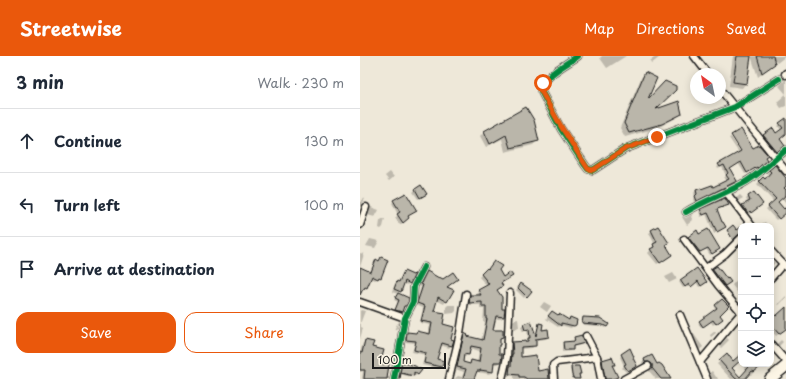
<!DOCTYPE html>
<html lang="en">
<head>
<meta charset="utf-8">
<style>
  :root { --surface:#fff; --page:#f6f6f7; --text:#1f2937; --muted:#747a83; --line:#e0e1e3; --accent:#ea580c }
  body { margin:0; font-family:"Playpen Sans",sans-serif; background:var(--page); color:var(--text) }
  .controls { position:absolute; right:12px; bottom:12px; display:grid; overflow:hidden; border-radius:8px; box-shadow:0 2px 10px #0003 }
  .controls button { width:36px; height:36px; display:grid; place-items:center; padding:0; border:0; border-bottom:1px solid var(--line); background:var(--surface); color:var(--text); font:20px sans-serif }
  .compass { position:absolute; left:330px; top:12px; width:36px; height:36px; border-radius:50%; background:var(--surface); box-shadow:0 2px 10px #0003; rotate:327deg }
  .scale { position:absolute; left:12px; bottom:10px; width:74px; box-sizing:border-box; padding-left:4px; border:2px solid #1c1c1c; border-top:0; font-size:11px; line-height:14px; white-space:nowrap; color:#1c1c1c; -webkit-text-stroke:3px #fcf5e5; paint-order:stroke }
  .stop { position:absolute; width:12px; height:12px; margin:-9px; border:3px solid #ea580c; border-radius:50%; background:#fff }
  .stop.end { background:#ea580c; border-color:#fff; box-shadow:0 1px 4px #0008 }
  .list { margin:0; padding:0; list-style:none }
  h2 { display:flex; justify-content:space-between; align-items:center; height:52px; margin:0; padding:0 16px; font-size:17px }
  h2 small { font-size:13px; font-weight:400; color:var(--muted) }
  .list li { display:grid; grid-template-columns:26px 1fr auto; gap:12px; align-items:center; box-sizing:border-box; height:64px; padding:0 16px; border-top:1px solid var(--line) }
  .list b { display:block; font-size:15px; white-space:nowrap }
  .list em { font-size:13px; font-style:normal; color:var(--muted) }
  .actions { display:flex; gap:8px; padding:12px 16px }
  .actions a { flex:1; padding:9px 0; border:1px solid var(--accent); border-radius:12px; text-align:center; font-size:14px; color:var(--accent) }
  .actions .main { background:var(--accent); color:#fff }
  .icon { flex:none; width:22px; height:22px; fill:none; stroke:currentColor; stroke-width:2; stroke-linecap:round; stroke-linejoin:round }
  .map { position:relative; flex:none; width:426px; height:323px; overflow:hidden }
  header { display:flex; align-items:center; gap:24px; box-sizing:border-box; height:56px; padding:0 20px; background:var(--accent); color:#fff }
  header strong { font-size:19px }
  nav { display:flex; gap:22px; margin-inline-start:auto; font-size:14px }
  main { display:flex }
  aside { flex:1; background:var(--surface) }
  .map>svg:first-child { display:block }
</style>
</head>
<body>
<header>
<strong>Streetwise</strong>
<nav><a>Map</a><a>Directions</a><a>Saved</a></nav>
</header>
<main>
<aside>
<h2>3 min<small>Walk · 230 m</small></h2>
<ul class="list">
<li><svg class="icon" aria-label="ahead" viewBox="0 0 24 24"><path d="M12 20V5M6 11l6-6 6 6"/></svg><div><b>Continue</b></div><em>130 m</em></li>
<li><svg class="icon" aria-label="left" viewBox="0 0 24 24"><path d="M17 20v-9H6M10 6l-5 5 5 5"/></svg><div><b>Turn left</b></div><em>100 m</em></li>
<li><svg class="icon" aria-label="arrive" viewBox="0 0 24 24"><path d="M6 21V4h12l-3 4 3 4H6"/></svg><div><b>Arrive at destination</b></div></li>
</ul>
<div class="actions"><a class="main">Save</a><a>Share</a></div>
</aside>
<div class="map">
<svg width="426" height="323" viewBox="0 0 426 323">
  <rect width="100%" height="100%" fill="#eee8d9"/>
  <filter id="ink" filterUnits="userSpaceOnUse"><feTurbulence type="fractalNoise" baseFrequency=".025" numOctaves="2"/><feDisplacementMap in="SourceGraphic" scale="8" xChannelSelector="R" yChannelSelector="G"/><feConvolveMatrix kernelMatrix="1 2 1 2 8 2 1 2 1" color-interpolation-filters="sRGB"/></filter>
  <g filter="url(#ink)">
    <g fill="#0003" fill-rule="evenodd">
      <path d="M 242,0 L 266,0 L 247,12 L 240,2 Z"/>
      <path d="M 297,0 L 300,1 L 291,8 L 290,5 Z"/>
      <path d="M 373,0 L 390,0 L 386,27 L 382,32 L 369,30 Z"/>
      <path d="M 391,0 L 426,0 L 417,7 L 413,2 L 414,7 L 398,21 Z"/>
      <path d="M 285,17 L 285,47 L 292,55 L 321,58 L 316,62 L 297,72 L 265,81 L 260,72 L 281,22 Z"/>
      <path d="M 425,24 L 426,24 L 426,50 L 421,52 L 417,46 L 426,38 L 419,30 Z"/>
      <path d="M 166,53 L 178,84 L 173,89 L 145,96 L 142,83 L 126,91 L 120,80 L 124,76 Z"/>
      <path d="M 426,64 L 426,78 L 419,83 L 422,92 L 414,97 L 402,82 L 412,73 L 416,79 L 421,74 L 418,70 Z"/>
      <path d="M 371,81 L 382,99 L 393,94 L 404,101 L 404,106 L 395,114 L 394,113 L 385,118 L 378,107 L 369,114 L 376,125 L 374,128 L 334,146 L 333,143 L 335,141 L 334,137 L 336,134 L 352,132 L 367,125 L 364,122 L 366,120 L 362,111 L 358,113 L 357,111 L 379,97 L 369,82 Z"/>
      <path d="M 415,110 L 426,123 L 426,147 L 422,142 L 417,146 L 424,154 L 426,152 L 426,157 L 425,157 L 416,164 L 406,153 L 414,146 L 397,128 L 403,122 L 405,124 L 409,120 L 407,117 Z"/>
      <path d="M 30,116 L 34,121 L 29,125 L 25,120 Z"/>
      <path d="M 61,130 L 64,140 L 58,143 L 53,136 Z"/>
      <path d="M 380,139 L 383,142 L 376,146 L 374,144 Z"/>
      <path d="M 388,141 L 402,148 L 389,158 L 387,156 L 385,158 L 380,152 L 388,147 L 386,143 Z"/>
      <path d="M 3,142 L 5,143 L 0,152 L 0,147 Z"/>
      <path d="M 34,145 L 47,161 L 45,165 L 40,169 L 35,162 L 38,159 L 32,147 Z"/>
      <path d="M 367,149 L 365,151 L 356,154 L 364,171 L 354,178 L 346,158 L 341,161 L 339,156 L 341,154 Z"/>
      <path d="M 11,151 L 19,154 L 15,161 L 7,159 L 9,153 Z"/>
      <path d="M 333,158 L 331,161 L 333,164 L 327,169 L 322,161 L 323,160 L 326,162 Z"/>
      <path d="M 22,163 L 25,163 L 23,171 L 21,173 L 19,172 L 20,165 Z"/>
      <path d="M 405,166 L 408,170 L 400,170 L 400,169 Z"/>
      <path d="M 292,175 L 305,189 L 309,201 L 297,208 L 288,197 L 295,189 L 289,177 Z"/>
      <path d="M 339,179 L 357,195 L 350,199 L 346,193 L 337,198 L 327,183 L 329,182 Z"/>
      <path d="M 10,183 L 19,185 L 15,192 L 6,190 Z"/>
      <path d="M 0,197 L 4,198 L 0,211 Z"/>
      <path d="M 21,202 L 20,221 L 15,224 L 10,222 L 6,231 L 0,235 L 0,212 L 10,216 L 14,207 L 16,205 L 18,206 Z"/>
      <path d="M 411,203 L 415,207 L 411,211 Z"/>
      <path d="M 357,211 L 366,225 L 367,228 L 362,231 L 351,216 Z"/>
      <path d="M 337,213 L 344,228 L 339,231 L 336,226 L 328,232 L 327,230 L 323,232 L 319,226 Z"/>
      <path d="M 127,214 L 138,214 L 142,230 L 136,235 L 143,261 L 141,263 L 134,263 L 132,275 L 142,281 L 139,284 L 138,298 L 140,306 L 138,308 L 132,308 L 132,316 L 129,318 L 117,316 L 113,323 L 94,323 L 98,320 L 102,321 L 104,316 L 95,313 L 102,281 L 105,279 L 106,281 L 121,285 L 125,266 L 123,266 L 124,253 L 120,253 L 120,249 L 107,249 L 108,242 L 111,240 L 117,240 L 116,238 L 127,230 L 119,221 ZM 110,292 L 119,295 L 117,306 L 111,305 L 109,308 L 101,307 L 102,301 L 105,301 L 108,299 Z"/>
      <path d="M 44,216 L 49,227 L 47,229 L 43,227 L 38,238 L 32,236 L 35,228 L 38,227 Z"/>
      <path d="M 67,216 L 86,231 L 86,245 L 84,248 L 76,244 L 73,256 L 82,269 L 89,283 L 91,290 L 89,292 L 80,289 L 76,304 L 82,310 L 79,313 L 62,309 L 65,299 L 52,296 L 55,287 L 44,286 L 45,279 L 47,277 L 68,278 L 70,269 L 60,267 L 63,252 L 56,249 L 61,231 L 59,230 L 60,228 Z"/>
      <path d="M 313,217 L 317,223 L 309,227 L 305,221 Z"/>
      <path d="M 380,221 L 381,222 L 381,241 L 372,229 Z"/>
      <path d="M 160,230 L 171,235 L 164,242 L 156,234 Z"/>
      <path d="M 37,240 L 45,250 L 39,257 L 34,256 L 38,246 L 34,244 Z"/>
      <path d="M 426,240 L 426,242 L 419,249 L 418,248 Z"/>
      <path d="M 362,244 L 359,259 L 360,264 L 353,269 L 350,265 L 341,272 L 338,268 L 356,254 L 354,252 Z"/>
      <path d="M 184,246 L 191,250 L 187,256 L 180,251 Z"/>
      <path d="M 88,249 L 96,249 L 96,255 L 94,257 L 86,258 L 86,251 Z"/>
      <path d="M 1,254 L 5,255 L 0,268 L 0,255 Z"/>
      <path d="M 426,254 L 426,273 L 425,273 L 416,280 L 411,274 L 411,255 L 416,262 Z"/>
      <path d="M 190,258 L 208,264 L 210,263 L 215,268 L 211,272 L 200,269 L 198,271 L 186,263 Z"/>
      <path d="M 222,262 L 223,262 L 240,263 L 246,270 L 245,272 L 241,270 L 223,269 L 223,262 Z"/>
      <path d="M 158,263 L 159,271 L 157,273 L 151,274 L 152,266 L 154,264 Z"/>
      <path d="M 39,266 L 38,272 L 34,274 L 37,268 Z"/>
      <path d="M 171,266 L 175,280 L 178,270 L 180,268 L 180,275 L 188,281 L 186,283 L 175,284 L 175,290 L 172,292 L 160,293 L 160,302 L 177,316 L 188,323 L 154,323 L 154,320 L 147,320 L 148,313 L 149,312 L 150,301 L 151,300 L 150,289 L 153,287 L 166,286 L 168,283 L 167,274 L 163,276 L 161,271 Z"/>
      <path d="M 0,268 L 1,268 L 1,271 L 3,272 L 0,283 Z"/>
      <path d="M 355,275 L 356,277 L 351,281 L 350,279 Z"/>
      <path d="M 333,277 L 343,291 L 338,295 L 331,279 Z"/>
      <path d="M 215,282 L 223,287 L 221,289 L 212,291 L 210,295 L 202,296 L 202,289 L 204,287 L 213,286 L 213,284 Z"/>
      <path d="M 367,282 L 369,284 L 361,292 L 360,290 Z"/>
      <path d="M 421,284 L 423,286 L 417,292 L 415,290 Z"/>
      <path d="M 6,285 L 11,292 L 27,321 L 29,321 L 29,323 L 2,323 L 3,315 L 0,316 L 0,297 L 3,287 Z"/>
      <path d="M 262,299 L 272,303 L 274,311 L 266,316 L 262,312 L 264,310 L 260,301 Z"/>
      <path d="M 367,299 L 373,306 L 381,299 L 381,308 L 379,305 L 371,312 L 380,322 L 387,315 L 381,308 L 402,308 L 391,319 L 389,317 L 385,322 L 386,323 L 371,323 L 357,308 Z"/>
      <path d="M 292,300 L 296,310 L 308,323 L 296,323 L 289,315 L 289,310 L 285,308 L 283,309 L 282,306 L 284,304 Z"/>
      <path d="M 243,305 L 254,308 L 252,310 L 257,320 L 255,322 L 243,323 L 241,307 Z"/>
      <path d="M 42,307 L 57,318 L 56,320 L 53,318 L 51,321 L 40,318 L 39,323 L 38,323 L 40,309 Z"/>
      <path d="M 212,311 L 219,323 L 212,323 L 210,313 Z"/>
      <path d="M 352,315 L 356,321 L 357,321 L 358,323 L 349,323 L 347,319 Z"/>
    </g>
    <g fill="#bab6aa" stroke="#1c1c1c" fill-rule="evenodd">
      <path d="M 377,0 L 391,0 L 387,28 L 373,26 Z"/>
      <path d="M 397,0 L 413,0 L 415,8 L 402,17 Z"/>
      <path d="M 285,16 L 297,22 L 288,43 L 305,25 L 316,30 L 316,34 L 296,53 L 319,45 L 322,58 L 302,68 L 269,77 L 264,67 Z"/>
      <path d="M 166,51 L 174,64 L 179,85 L 150,92 L 146,79 L 130,88 L 124,75 Z"/>
      <path d="M 426,62 L 426,78 L 420,83 L 425,90 L 417,96 L 403,79 L 413,72 L 416,77 L 423,72 L 419,67 Z"/>
      <path d="M 381,73 L 393,92 L 399,89 L 408,99 L 405,101 L 407,104 L 398,112 L 397,111 L 387,117 L 381,106 L 370,113 L 377,125 L 337,145 L 335,140 L 337,138 L 336,134 L 341,132 L 341,133 L 352,129 L 353,131 L 369,123 L 366,119 L 368,117 L 364,109 L 360,111 L 358,108 L 381,95 L 371,79 Z"/>
      <path d="M 415,109 L 426,122 L 426,130 L 424,132 L 426,134 L 426,139 L 418,146 L 424,153 L 426,151 L 426,157 L 419,163 L 408,150 L 416,143 L 399,125 L 403,121 L 405,123 L 411,116 L 409,114 Z"/>
      <path d="M 61,129 L 67,138 L 60,142 L 55,133 Z"/>
      <path d="M 394,136 L 403,148 L 391,157 L 390,155 L 388,157 L 382,149 L 390,145 L 388,140 Z"/>
      <path d="M 46,137 L 57,155 L 48,160 L 49,162 L 43,167 L 37,158 L 40,156 L 33,144 Z"/>
      <path d="M 365,142 L 369,149 L 357,153 L 362,166 L 363,166 L 366,171 L 357,176 L 348,157 L 343,159 L 340,153 Z"/>
      <path d="M 373,169 L 377,174 L 381,171 L 381,177 L 373,184 L 367,174 Z"/>
      <path d="M 298,170 L 309,187 L 306,189 L 312,199 L 300,207 L 290,193 L 294,191 L 293,188 L 297,186 L 291,174 Z"/>
      <path d="M 348,173 L 360,193 L 352,198 L 348,192 L 340,196 L 328,181 L 337,174 L 339,178 Z"/>
      <path d="M 21,201 L 28,204 L 21,222 L 19,221 L 18,223 L 12,220 L 7,232 L 5,231 L 4,233 L 3,233 L 0,239 L 0,211 L 11,216 L 16,203 L 19,205 Z"/>
      <path d="M 134,205 L 142,210 L 139,214 L 143,221 L 150,216 L 153,220 L 141,227 L 143,230 L 137,234 L 142,241 L 142,253 L 145,253 L 144,261 L 136,260 L 133,274 L 143,274 L 143,281 L 140,282 L 140,289 L 139,289 L 139,298 L 142,298 L 141,306 L 134,306 L 133,316 L 120,314 L 120,315 L 117,315 L 114,323 L 103,323 L 106,313 L 97,311 L 104,277 L 108,279 L 107,280 L 123,284 L 127,263 L 126,263 L 126,251 L 122,251 L 122,246 L 109,247 L 110,239 L 121,239 L 118,234 L 129,228 L 121,218 L 127,212 L 128,213 ZM 111,290 L 121,292 L 119,306 L 111,304 L 110,308 L 103,306 L 104,298 L 109,299 Z"/>
      <path d="M 357,210 L 367,223 L 368,222 L 371,226 L 365,230 L 352,213 Z"/>
      <path d="M 337,212 L 347,226 L 341,230 L 338,225 L 331,231 L 329,228 L 325,231 L 320,224 Z"/>
      <path d="M 44,215 L 53,219 L 54,218 L 55,218 L 50,228 L 45,225 L 41,236 L 34,233 L 37,225 L 39,226 Z"/>
      <path d="M 67,215 L 79,222 L 79,221 L 83,223 L 93,216 L 98,223 L 87,231 L 94,234 L 87,246 L 78,241 L 74,255 L 85,257 L 83,268 L 94,271 L 91,283 L 94,284 L 92,290 L 82,287 L 77,303 L 84,305 L 82,311 L 64,307 L 66,297 L 54,294 L 56,285 L 46,284 L 47,276 L 56,277 L 57,275 L 70,278 L 72,267 L 61,265 L 65,250 L 57,247 L 63,229 L 61,228 L 62,225 Z"/>
      <path d="M 161,227 L 172,235 L 167,241 L 158,232 Z"/>
      <path d="M 38,237 L 49,242 L 49,245 L 46,250 L 44,250 L 42,256 L 35,254 L 39,244 L 35,242 Z"/>
      <path d="M 362,243 L 369,250 L 360,259 L 363,263 L 356,268 L 353,264 L 343,271 L 339,265 L 357,252 L 355,249 Z"/>
      <path d="M 426,251 L 426,273 L 419,278 L 413,271 L 411,273 L 411,253 L 416,260 Z"/>
      <path d="M 192,255 L 198,259 L 199,258 L 209,264 L 210,261 L 217,264 L 216,269 L 214,270 L 201,267 L 201,270 L 188,260 Z"/>
      <path d="M 223,261 L 240,262 L 249,268 L 247,271 L 243,269 L 222,267 Z"/>
      <path d="M 171,265 L 176,280 L 179,267 L 183,268 L 182,274 L 188,273 L 189,281 L 176,283 L 176,290 L 161,291 L 161,301 L 176,299 L 178,315 L 188,313 L 189,323 L 167,323 L 164,321 L 159,321 L 159,319 L 149,318 L 150,310 L 151,310 L 152,298 L 153,298 L 152,286 L 168,285 L 168,282 L 170,282 L 169,273 L 165,274 L 163,268 Z"/>
      <path d="M 222,279 L 225,287 L 213,290 L 213,294 L 204,294 L 203,286 L 215,285 L 214,281 Z"/>
      <path d="M 5,284 L 14,286 L 12,291 L 24,294 L 20,308 L 29,308 L 27,323 L 4,323 L 5,314 L 0,314 L 0,296 L 2,297 Z"/>
      <path d="M 270,292 L 274,301 L 273,302 L 277,310 L 268,315 L 264,309 L 266,308 L 261,298 Z"/>
      <path d="M 367,297 L 373,305 L 381,298 L 381,304 L 372,312 L 380,321 L 389,311 L 387,308 L 404,308 L 394,316 L 392,315 L 385,323 L 376,323 L 359,304 Z"/>
      <path d="M 292,299 L 297,308 L 299,307 L 302,309 L 311,323 L 301,323 L 292,312 L 292,308 L 289,306 L 285,306 L 284,303 Z"/>
      <path d="M 252,301 L 255,309 L 252,309 L 258,321 L 253,323 L 245,323 L 242,304 Z"/>
      <path d="M 42,306 L 55,310 L 62,314 L 58,319 L 54,316 L 54,320 L 41,317 L 40,323 L 39,323 Z"/>
      <path d="M 215,310 L 219,310 L 221,318 L 219,318 L 220,323 L 214,323 L 212,319 L 211,311 Z"/>
    </g>
    <g fill="none" stroke-linecap="round" stroke-linejoin="round">
      <defs>
        <g id="minor">
          <path d="M 218,0 C 204,10 185,18 181,35 L 201,73 L 225,109 L 228,113 L 233,114 L 265,93 L 375,51 L 419,23"/>
          <path d="M 334,0 L 348,18"/>
          <path d="M 426,17 L 425,18 L 426,19"/>
          <path d="M 360,33 L 426,115"/>
          <path d="M 366,136 L 392,170"/>
          <path d="M 326,156 C 344,145 364,138 382,128 C 399,119 411,106 426,94"/>
          <path d="M 0,169 L 6,151"/>
          <path d="M 324,183 L 358,229 L 381,256"/>
          <path d="M 411,195 L 426,211"/>
          <path d="M 346,212 L 365,198 L 381,182"/>
          <path d="M 411,222 L 423,208"/>
          <path d="M 0,246 L 45,262"/>
          <path d="M 320,259 L 347,323"/>
          <path d="M 226,280 L 237,301 L 241,323"/>
          <path d="M 411,288 L 426,305"/>
          <path d="M 340,306 L 381,257"/>
          <path d="M 34,323 L 45,262 L 53,246 L 54,230 L 64,211"/>
          <path d="M 89,323 L 100,277 L 106,238"/>
          <path d="M 142,323 L 147,301 L 150,237"/>
          <path d="M 194,323 L 193,309 L 197,306 L 237,301"/>
          <path d="M 264,323 L 288,310"/>
        </g>
        <path id="trunk" d="M 410,323 L 426,310"/>
      </defs>
      <use href="#minor" stroke="#1c1c1c" stroke-width="9"/>
      <use href="#trunk" stroke="#1c1c1c" stroke-width="13"/>
      <use href="#minor" stroke="#fcf5e5" stroke-width="6"/>
      <use href="#trunk" stroke="#fcf5e5" stroke-width="10"/>
      <defs>
        <g id="cycleway">
          <path d="M 218,0 C 204,10 185,18 181,35 L 201,73 L 225,109 L 228,113 L 233,114 L 265,93 L 375,51 L 419,23"/>
          <path d="M 326,156 C 344,145 364,138 382,128 C 399,119 411,106 426,94"/>
          <path d="M 34,323 L 45,262 L 53,246 L 54,230 L 64,211"/>
        </g>
      </defs>
      <use href="#cycleway" stroke="#fcf5e5" stroke-width="8"/>
      <use href="#cycleway" stroke="#00873e" stroke-width="6"/>
    </g>
  </g>
  <g fill="none" stroke-linecap="round" stroke-linejoin="round" filter="url(#ink)">
    <path stroke="#ea580c" stroke-width="5" d="M 183,27 L 181,35 L 202,72 L 228,113 L 233,114 L 265,93 L 297,81"/>
  </g>
</svg>
<div class="controls">
<button>+</button>
<button>−</button>
<button><svg class="icon" aria-label="locate" viewBox="0 0 24 24"><circle cx="12" cy="12" r="6"/><path d="M12 2v4M12 18v4M2 12h4M18 12h4"/></svg></button>
<button><svg class="icon" aria-label="layers" viewBox="0 0 24 24"><path d="M12 4l9 5-9 5-9-5zM3 14l9 5 9-5"/></svg></button>
</div>
<svg class="compass" viewBox="-18 -18 36 36"><path d="M0-13l5 13h-10z" fill="#e53935"/><path d="M0 13l5-13h-10z" fill="#747a83"/></svg>
<div class="scale">100 m</div>
<div class="stop" style="left:183px;top:27px"></div>
<div class="stop end" style="left:297px;top:81px"></div>
</div>
</main>
</body>
</html>
